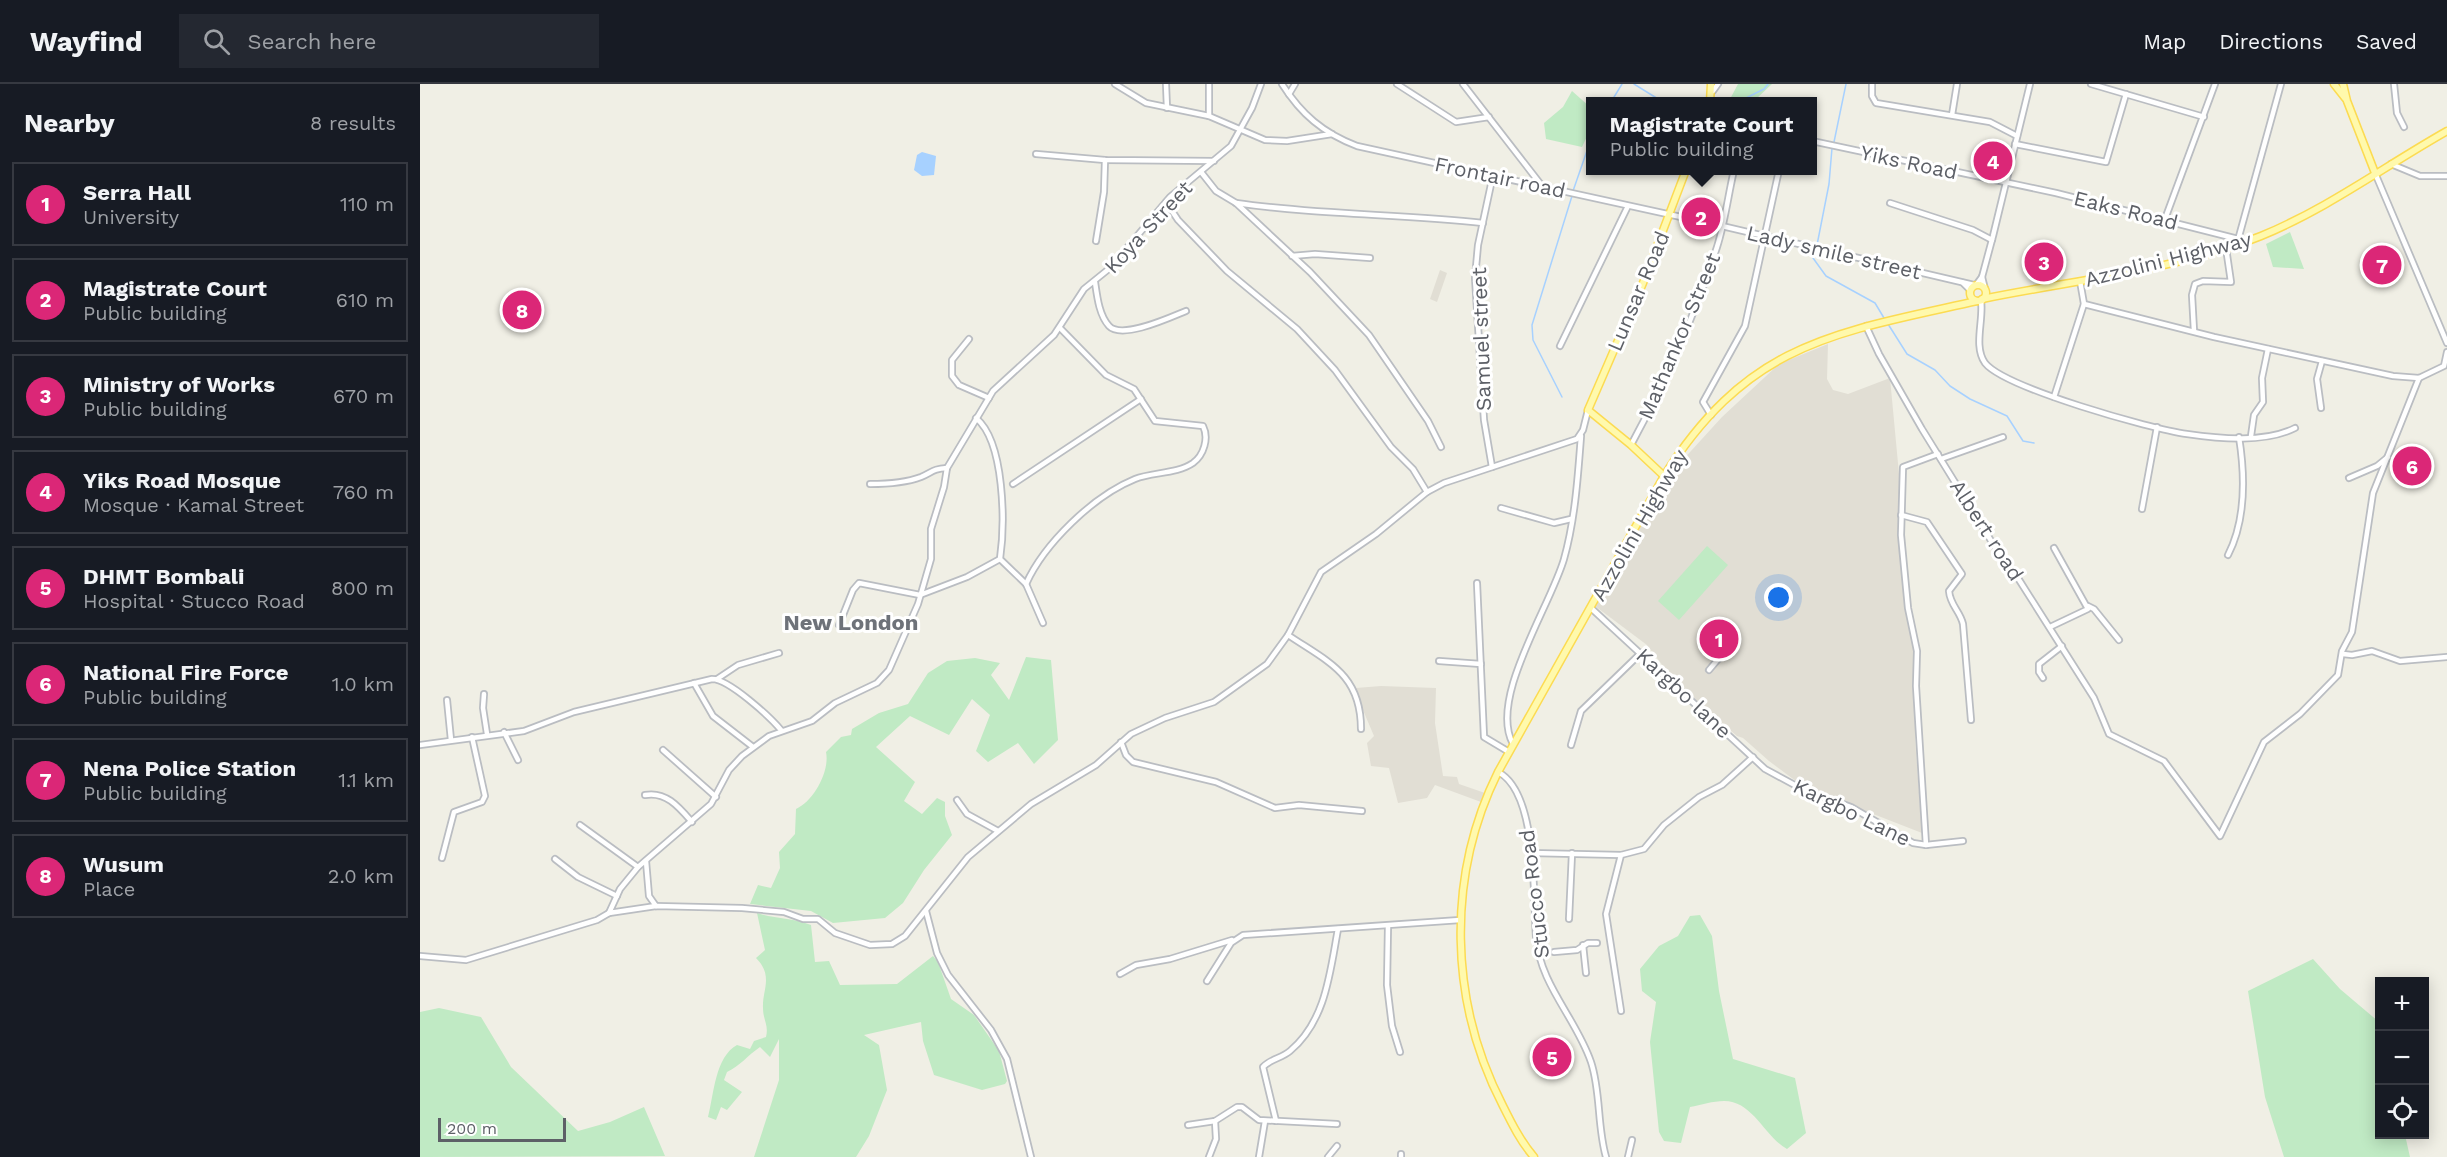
<!DOCTYPE html>
<html lang="en">
<head>
<meta charset="utf-8">
<style>
  :root { --surface:#171b24; --page:#242831; --text:#f1f3f6; --muted:#9ea1a6; --line:#363941; --accent:#db2777 }
  body { margin:0; font-family:"Work Sans",sans-serif; background:var(--page); color:var(--text) }
  .controls { position:absolute; right:18px; bottom:18px; display:grid; overflow:hidden; border-radius:0px; box-shadow:0 3px 15px #0003 }
  .controls button { width:54px; height:54px; display:grid; place-items:center; padding:0; border:0; border-bottom:2px solid var(--line); background:var(--surface); color:var(--text); font:30px sans-serif }
  .scale { position:absolute; left:18px; bottom:15px; width:128px; box-sizing:border-box; padding-left:6px; border:3px solid #5d6067; border-top:0; font-size:16px; line-height:21px; white-space:nowrap; color:#5d6067; -webkit-text-stroke:4px #fff; paint-order:stroke }
  .you { position:absolute; left:1359px; top:514px; width:21px; height:21px; margin:-15px; border:4px solid #fff; border-radius:50%; background:#1a73e8; box-shadow:0 0 0 9px #1a73e833 }
  .badge { display:grid; place-items:center; width:39px; height:39px; border-radius:50%; background:var(--accent); color:#fff; font-size:20px; font-weight:700 }
  .pin { position:absolute; translate:-50% -50%; border:3px solid #fff; box-shadow:0 2px 6px #0006 }
  .popup { position:absolute; left:1166px; top:13px; width:231px; height:78px; box-sizing:border-box; display:grid; place-content:center; border-radius:0px; background:var(--surface); filter:drop-shadow(0 2px 4px #0005); font-size:20px; white-space:nowrap; color:var(--muted) }
  .popup b { font-size:22px; color:var(--text) }
  .popup::after { content:''; position:absolute; left:50%; top:100%; margin-left:-12px; border:12px solid transparent; border-top-color:var(--surface) }
  .list { margin:0; padding:0; list-style:none }
  h2 { display:flex; justify-content:space-between; align-items:center; height:78px; margin:0; padding:0 24px; font-size:26px }
  h2 small { font-size:20px; font-weight:400; color:var(--muted) }
  .list li { display:grid; grid-template-columns:39px 1fr auto; gap:18px; align-items:center; box-sizing:border-box; height:84px; margin:0 12px 12px; padding:0 12px; border:2px solid var(--line); border-radius:0px }
  .list b { display:block; font-size:22px; white-space:nowrap }
  .list p { margin:0; font-size:20px; white-space:nowrap; color:var(--muted) }
  .list em { font-size:20px; font-style:normal; color:var(--muted) }
  .icon { flex:none; width:33px; height:33px; fill:none; stroke:currentColor; stroke-width:2; stroke-linecap:round; stroke-linejoin:round }
  .map { position:relative; flex:none; width:2027px; height:1073px; overflow:hidden }
  header { display:flex; align-items:center; gap:36px; box-sizing:border-box; height:84px; padding:0 30px; background:var(--surface); border-bottom:2px solid var(--line) }
  header strong { font-size:28px }
  nav { display:flex; gap:33px; margin-inline-start:auto; font-size:21px }
  .search { width:420px; height:54px; background:var(--page); display:flex; align-items:center; gap:15px; box-sizing:border-box; padding:0 21px; border-radius:0px; color:var(--muted); font-size:22px }
  main { display:flex }
  aside { flex:1; background:var(--surface) }
  .map>svg:first-child { display:block }
</style>
</head>
<body>
<header>
<strong>Wayfind</strong>
<div class="search"><svg class="icon" aria-label="search" viewBox="0 0 24 24"><circle cx="10" cy="10" r="6"/><path d="M15 15l6 6"/></svg>Search here</div>
<nav><a>Map</a><a>Directions</a><a>Saved</a></nav>
</header>
<main>
<aside>
<h2>Nearby<small>8 results</small></h2>
<ul class="list">
<li><span class="badge">1</span><div><b>Serra Hall</b><p>University</p></div><em>110 m</em></li>
<li><span class="badge">2</span><div><b>Magistrate Court</b><p>Public building</p></div><em>610 m</em></li>
<li><span class="badge">3</span><div><b>Ministry of Works</b><p>Public building</p></div><em>670 m</em></li>
<li><span class="badge">4</span><div><b>Yiks Road Mosque</b><p>Mosque · Kamal Street</p></div><em>760 m</em></li>
<li><span class="badge">5</span><div><b>DHMT Bombali</b><p>Hospital · Stucco Road</p></div><em>800 m</em></li>
<li><span class="badge">6</span><div><b>National Fire Force</b><p>Public building</p></div><em>1.0 km</em></li>
<li><span class="badge">7</span><div><b>Nena Police Station</b><p>Public building</p></div><em>1.1 km</em></li>
<li><span class="badge">8</span><div><b>Wusum</b><p>Place</p></div><em>2.0 km</em></li>
</ul>
</aside>
<div class="map">
<svg width="2027" height="1073" viewBox="0 0 2027 1073">
  <rect width="100%" height="100%" fill="#f0efe5"/>
  <g fill="#e1ded4">
    <path d="M 1020,186 L 1027,189 L 1017,218 L 1010,215 Z"/>
    <path d="M 1408,260 L 1407,295 L 1413,306 L 1428,310 L 1470,294 L 1479,390 L 1480,467 L 1495,556 L 1495,655 L 1502,749 L 1384,703 L 1349,677 L 1323,654 L 1317,652 L 1256,599 L 1227,561 L 1171,519 L 1250,390 L 1302,333 L 1359,280 Z"/>
    <path d="M 961,602 L 1016,604 L 1015,639 L 1023,692 L 1037,693 L 1039,700 L 1065,709 L 1061,718 L 1015,701 L 1007,714 L 978,719 L 969,684 L 951,682 L 947,659 L 954,652 L 937,612 L 936,604 Z"/>
  </g>
  <g fill="#c0eac4">
    <path d="M 1318,0 L 1352,0 L 1336,15 L 1338,17 L 1309,17 Z"/>
    <path d="M 1152,7 L 1170,23 L 1170,46 L 1162,63 L 1126,55 L 1124,39 L 1143,23 Z"/>
    <path d="M 1870,148 L 1884,185 L 1853,183 L 1846,160 Z"/>
    <path d="M 1287,462 L 1308,481 L 1259,536 L 1238,517 Z"/>
    <path d="M 606,573 L 631,576 L 638,656 L 614,680 L 598,659 L 568,678 L 556,667 L 570,631 L 552,615 L 529,651 L 490,632 L 456,663 L 495,698 L 484,717 L 502,730 L 517,714 L 525,718 L 525,732 L 532,751 L 504,786 L 483,819 L 465,834 L 413,839 L 391,827 L 330,820 L 338,801 L 351,804 L 360,784 L 359,768 L 375,750 L 376,725 C 394,717 410,687 406,668 L 421,653 L 431,651 L 432,645 L 459,629 L 488,620 L 508,589 L 527,577 L 555,574 L 580,579 L 571,591 L 589,616 Z"/>
    <path d="M 337,829 C 355,835 374,834 391,841 L 395,878 L 409,877 L 420,901 L 477,900 L 513,872 L 518,878 L 531,915 L 554,931 L 579,967 L 587,997 L 585,1000 L 562,1006 L 514,991 L 503,957 L 501,938 L 444,951 L 459,961 L 467,1006 L 449,1052 L 436,1073 L 334,1073 L 359,996 L 359,955 L 350,973 L 340,963 C 327,972 320,982 307,988 L 304,996 L 322,1008 L 307,1026 L 301,1023 L 296,1036 L 288,1033 C 294,1010 295,973 317,961 L 330,965 L 334,957 L 346,953 C 349,941 343,936 343,924 C 342,906 354,892 336,874 L 345,866 Z"/>
    <path d="M 1280,831 L 1292,852 L 1299,907 L 1313,975 L 1375,994 L 1386,1049 L 1367,1065 C 1344,1052 1333,1017 1304,1017 C 1293,1017 1281,1021 1270,1023 L 1261,1059 L 1244,1057 L 1239,1048 L 1230,958 L 1236,918 L 1222,907 L 1220,885 L 1239,862 L 1258,852 L 1270,832 Z"/>
    <path d="M 1893,875 L 1920,905 L 1959,938 L 1960,1050 L 1985,1051 L 1990,1073 L 1864,1073 L 1845,1013 L 1828,907 Z"/>
    <path d="M 19,924 L 61,933 L 91,983 L 158,1047 L 190,1038 L 224,1023 L 245,1072 L 0,1073 L 0,928 Z"/>
  </g>
  <path fill="#a7d1ff" d="M 502,68 L 516,72 L 514,91 L 502,92 L 494,86 L 497,71 Z"/>
  <g fill="none" stroke-linecap="round" stroke-linejoin="round">
    <g stroke="#a7d1ff" stroke-width="1.5">
      <path d="M 1214,0 L 1243,18"/>
      <path d="M 1191,18 L 1202,0"/>
      <path d="M 1318,18 L 1344,5 L 1348,0"/>
      <path d="M 1414,58 L 1426,0"/>
      <path d="M 1153,107 L 1170,58"/>
      <path d="M 1397,161 L 1409,100 L 1412,64"/>
      <path d="M 1395,167 L 1393,174 L 1406,192 L 1455,219 L 1464,234"/>
      <path d="M 1468,240 L 1487,270 L 1515,286 L 1530,302 L 1550,315 L 1587,332 L 1603,357 L 1614,359"/>
      <path d="M 1142,313 L 1113,256 L 1112,241 L 1152,112"/>
    </g>
    <defs>
      <g id="minor">
        <path d="M 695,0 L 726,19 L 789,32 L 845,56 L 867,57 L 912,50"/>
        <path d="M 746,0 L 747,24"/>
        <path d="M 862,0 C 881,30 903,49 937,62 L 1302,142 L 1554,201"/>
        <path d="M 977,0 L 1036,38 L 1069,33"/>
        <path d="M 1043,0 L 1122,102"/>
        <path d="M 1452,0 L 1452,12 L 1456,19 L 1570,38 L 1597,52"/>
        <path d="M 1671,0 L 1784,33"/>
        <path d="M 1974,0 L 1977,29 L 1984,43"/>
        <path d="M 1293,7 L 1298,0"/>
        <path d="M 869,10 L 875,0"/>
        <path d="M 1532,31 L 1537,0"/>
        <path d="M 789,32 L 789,0"/>
        <path d="M 1392,57 L 1636,109 L 1818,155"/>
        <path d="M 1595,60 L 1686,78 L 1706,10"/>
        <path d="M 616,70 L 685,76 L 794,77"/>
        <path d="M 1971,80 L 2000,92 L 2027,92"/>
        <path d="M 781,88 L 796,107 L 816,119 L 890,188 L 949,251 L 1008,337 L 1021,363"/>
        <path d="M 1955,89 L 2027,259"/>
        <path d="M 746,118 L 758,136 L 807,187 L 877,245 L 915,286 L 971,363 L 993,385 L 1007,408"/>
        <path d="M 816,119 C 898,131 981,130 1063,139"/>
        <path d="M 1470,119 L 1553,146 L 1572,156"/>
        <path d="M 1745,135 L 1795,0"/>
        <path d="M 1818,156 L 1861,0"/>
        <path d="M 676,157 L 684,108 L 685,76"/>
        <path d="M 872,172 L 895,170 L 950,174"/>
        <path d="M 1562,193 L 1565,205"/>
        <path d="M 675,198 C 677,212 679,231 689,242 C 702,256 751,233 766,227"/>
        <path d="M 1543,199 L 1550,206"/>
        <path d="M 1556,201 L 1562,193 L 1573,152 L 1610,0"/>
        <path d="M 1561,216 C 1564,236 1553,262 1565,279 C 1585,304 1731,345 1767,350 C 1801,355 1845,359 1875,344"/>
        <path d="M 1664,220 L 1794,253 L 1973,292 L 1999,294 L 2024,282 L 2027,268"/>
        <path d="M 1446,242 L 1459,270 L 1502,345 L 1578,468 L 1596,491 L 1674,614 L 1689,650 L 1744,677 L 1800,752 L 1844,658 L 1880,630 L 1918,591 L 1922,567 L 1932,548 L 1953,409 L 1999,294"/>
        <path d="M 1774,247 L 1772,211 L 1775,200 L 1783,197 L 1811,198 L 1806,164"/>
        <path d="M 549,255 L 532,276 L 532,292 L 539,301 L 569,314"/>
        <path d="M 1140,262 L 1208,122"/>
        <path d="M 1634,313 L 1664,220 L 1660,197"/>
        <path d="M 1901,324 L 1897,295 L 1902,277"/>
        <path d="M 1291,331 L 1283,318 L 1325,242 L 1359,86"/>
        <path d="M 556,334 C 585,358 585,440 580,475 L 606,500 L 623,539"/>
        <path d="M 1831,352 L 1834,331 L 1843,318 L 1842,294 L 1848,265"/>
        <path d="M 1211,361 C 1245,298 1275,231 1297,163 C 1305,138 1308,112 1314,86"/>
        <path d="M 1521,375 L 1583,353"/>
        <path d="M 1072,383 L 1064,336 L 1055,194 L 1058,161 L 1073,91"/>
        <path d="M 1929,394 L 1957,382 L 1968,373"/>
        <path d="M 450,400 C 467,400 485,399 501,393 C 513,388 512,385 527,384"/>
        <path d="M 593,400 L 721,315"/>
        <path d="M 1081,424 L 1134,439 L 1151,435"/>
        <path d="M 1722,425 L 1737,343"/>
        <path d="M 1481,431 L 1507,438 L 1542,490 L 1529,507 C 1530,521 1540,527 1543,540 L 1551,636"/>
        <path d="M 1808,471 C 1826,436 1825,391 1819,353"/>
        <path d="M 1057,499 L 1064,653 L 1089,668"/>
        <path d="M 606,500 C 624,460 673,412 715,395 C 732,388 757,390 773,379 C 784,371 789,354 783,342 L 735,337 L 714,305 L 686,291 L 640,244"/>
        <path d="M 1668,522 L 1674,525 L 1699,556"/>
        <path d="M 1171,524 L 1345,685 L 1382,705 L 1431,723 L 1493,759 L 1506,761 L 1543,757"/>
        <path d="M 419,541 L 433,506 L 439,499 L 500,511 L 547,493 L 580,475"/>
        <path d="M 1630,543 L 1668,525 L 1634,464"/>
        <path d="M 868,551 C 908,578 941,590 941,645"/>
        <path d="M 1923,570 L 1932,571 L 1952,567 L 1980,577 L 2027,573"/>
        <path d="M 1019,577 L 1061,580"/>
        <path d="M 1289,586 L 1310,561"/>
        <path d="M 1623,594 L 1619,588 L 1619,580 L 1642,562"/>
        <path d="M 297,595 L 318,581 L 359,569"/>
        <path d="M 274,599 L 293,632 L 333,663"/>
        <path d="M 64,610 L 63,624 L 67,650"/>
        <path d="M 27,616 L 31,656"/>
        <path d="M 84,648 L 98,676"/>
        <path d="M 701,658 L 706,671 L 713,678 L 796,698 L 855,724 L 879,721 L 942,727"/>
        <path d="M 1093,660 C 1068,615 1131,521 1144,475 C 1155,436 1158,392 1161,352"/>
        <path d="M 0,661 L 104,647 L 154,628 L 292,595 C 309,595 350,633 361,646"/>
        <path d="M 1151,661 L 1161,627 L 1221,569"/>
        <path d="M 243,666 L 296,713"/>
        <path d="M 1078,688 C 1118,708 1113,813 1116,853 C 1120,901 1156,934 1171,978 C 1181,1008 1177,1042 1186,1073"/>
        <path d="M 225,711 C 246,707 259,723 272,738"/>
        <path d="M 537,716 L 547,730 L 578,747"/>
        <path d="M 160,741 L 218,783"/>
        <path d="M 1506,761 L 1496,602 L 1497,567 L 1488,524 L 1481,451 L 1483,383 L 1518,370"/>
        <path d="M 1111,769 L 1201,771 L 1224,765 L 1244,741 L 1279,713 L 1302,701 L 1333,673"/>
        <path d="M 22,774 L 34,728 L 62,718 L 65,712 L 52,653"/>
        <path d="M 135,775 L 158,793 L 197,812"/>
        <path d="M 226,777 L 229,812 L 236,822"/>
        <path d="M 506,827 L 517,869 L 528,891 L 571,946 L 587,975 L 611,1073"/>
        <path d="M 189,829 L 200,805 L 218,783 L 291,720 L 309,686 L 322,672 L 349,652 L 392,637 L 415,619 L 457,599 L 469,586 L 498,520 L 511,475 L 511,445 L 524,403 L 527,384 L 573,307 L 634,251 L 664,205 L 690,184 L 750,113 L 811,62 L 832,24 L 841,0"/>
        <path d="M 1149,835 L 1152,769"/>
        <path d="M 968,842 L 967,901 L 972,942 L 980,968"/>
        <path d="M 1163,861 L 1166,889"/>
        <path d="M 1134,868 L 1157,866 L 1168,859 L 1177,859"/>
        <path d="M 0,872 L 46,876 L 177,836 L 189,829 L 236,822 L 322,824 L 364,828 L 383,835 L 398,835 L 415,849 L 450,861 L 472,860 L 485,852 L 548,773 L 611,720 L 676,681 L 711,650 L 745,634 L 794,618 L 847,580 L 868,551 L 901,488 L 956,450 L 1007,408 L 1024,399 L 1157,355 L 1163,346 L 1168,326"/>
        <path d="M 700,890 L 716,881 L 750,875 L 812,856"/>
        <path d="M 787,897 L 811,859 L 823,851 L 1040,836"/>
        <path d="M 1201,927 L 1186,830 L 1201,771"/>
        <path d="M 856,1037 L 843,983 C 850,975 862,974 870,967 C 906,937 910,888 918,845"/>
        <path d="M 768,1041 L 795,1037 L 817,1023 L 822,1023 L 839,1036 L 917,1040"/>
        <path d="M 789,1073 L 796,1055 L 795,1037"/>
        <path d="M 839,1073 L 845,1037"/>
        <path d="M 908,1073 L 917,1062"/>
        <path d="M 981,1073 L 981,1070"/>
        <path d="M 1208,1073 L 1212,1056"/>
      </g>
      <g id="major">
        <path d="M 1914,0 L 1925,14"/>
        <path d="M 1923,0 L 1927,17 L 1955,89"/>
        <path d="M 1290,18 L 1291,0"/>
        <circle cx="1558" cy="209" r="8"/>
        <path d="M 1562,215 C 1654,196 1753,187 1841,152 C 1907,125 1965,82 2027,47"/>
        <path d="M 1244,392 L 1211,361 L 1168,326 L 1223,199 L 1266,86"/>
        <path d="M 1114,1073 C 1101,1058 1092,1040 1083,1022 C 1029,918 1026,793 1078,688 L 1244,392 C 1329,258 1414,249 1557,217"/>
      </g>
    </defs>
    <use href="#minor" stroke="#babdc2" stroke-width="8"/>
    <use href="#major" stroke="#fcdb52" stroke-width="9"/>
    <use href="#minor" stroke="#fff" stroke-width="4.5"/>
    <use href="#major" stroke="#fff9ac" stroke-width="6"/>
  </g>
  <g text-anchor="middle" dominant-baseline="central" stroke-width="6" stroke-linejoin="round" paint-order="stroke">
    <g font-size="21" fill="#5d6067" stroke="#fff">
      <text transform="translate(1489 78) rotate(12)">Yiks Road</text>
      <text transform="translate(1080 93) rotate(12)">Frontair road</text>
      <text transform="translate(1706 126) rotate(14)">Eaks Road</text>
      <text transform="translate(728 143) rotate(-47)">Koya Street</text>
      <text transform="translate(1414 168) rotate(13)">Lady smile street</text>
      <text transform="translate(1748 175) rotate(-14)">Azzolini Highway</text>
      <text transform="translate(1218 207) rotate(-67)">Lunsar Road</text>
      <text transform="translate(1259 252) rotate(-67)">Mathankor Street</text>
      <text transform="translate(1061 255) rotate(-92)">Samuel street</text>
      <text transform="translate(1219 441) rotate(-60)">Azzolini Highway</text>
      <text transform="translate(1567 446) rotate(57)">Albert road</text>
      <text transform="translate(1264 609) rotate(43)">Kargbo lane</text>
      <text transform="translate(1432 728) rotate(26)">Kargbo Lane</text>
      <text transform="translate(1114 810) rotate(-97)">Stucco Road</text>
    </g>
    <g font-size="22" font-weight="bold" fill="#6e7279" stroke="#fff">
      <text x="431" y="538">New London</text>
    </g>
  </g>
</svg>
<div class="controls">
<button>+</button>
<button>−</button>
<button><svg class="icon" aria-label="locate" viewBox="0 0 24 24"><circle cx="12" cy="12" r="6"/><path d="M12 2v4M12 18v4M2 12h4M18 12h4"/></svg></button>
</div>
<div class="scale">200 m</div>
<div class="you"></div>
<div class="pin badge" style="left:1299px;top:555px">1</div>
<div class="pin badge" style="left:1281px;top:133px">2</div>
<div class="popup"><b>Magistrate Court</b>Public building</div>
<div class="pin badge" style="left:1624px;top:178px">3</div>
<div class="pin badge" style="left:1573px;top:77px">4</div>
<div class="pin badge" style="left:1132px;top:973px">5</div>
<div class="pin badge" style="left:1992px;top:382px">6</div>
<div class="pin badge" style="left:1962px;top:181px">7</div>
<div class="pin badge" style="left:102px;top:226px">8</div>
</div>
</main>
</body>
</html>
